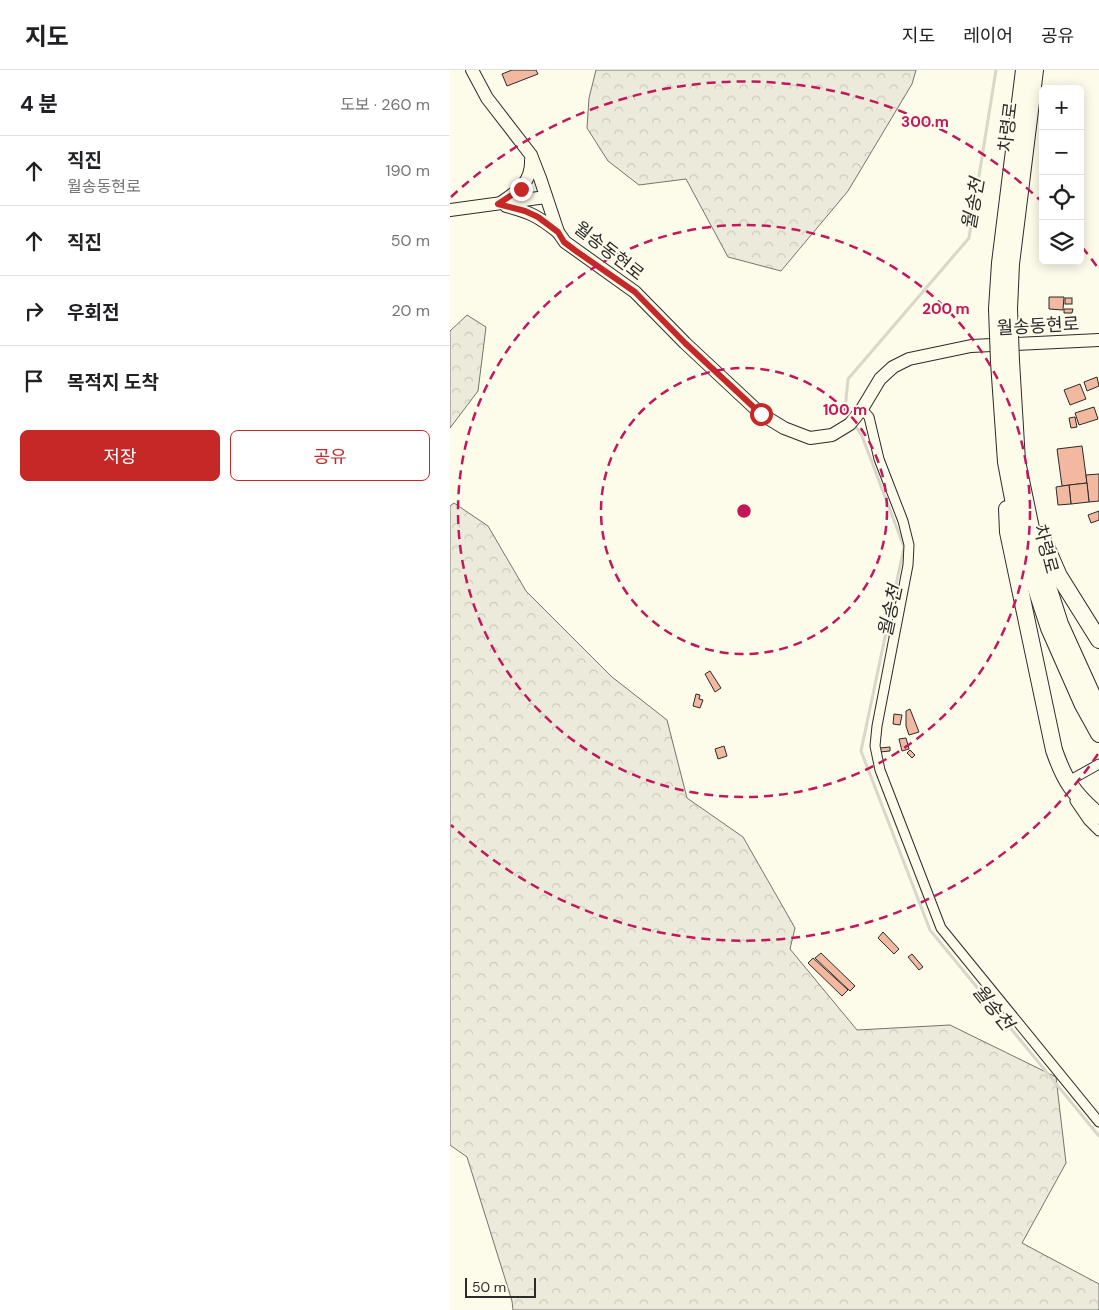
<!DOCTYPE html>
<html lang="ko">
<head>
<meta charset="utf-8">
<style>
  :root { --surface:#fff; --page:#f6f6f6; --text:#202124; --muted:#757577; --line:#e0e0e0; --accent:#c62828 }
  body { margin:0; font-family:"DM Sans","Noto Sans KR",sans-serif; background:var(--page); color:var(--text) }
  .controls { position:absolute; right:15px; top:15px; display:grid; overflow:hidden; border-radius:8px; box-shadow:0 2px 12px #0003 }
  .controls button { width:45px; height:45px; display:grid; place-items:center; padding:0; border:0; border-bottom:1px solid var(--line); background:var(--surface); color:var(--text); font:25px sans-serif }
  .scale { position:absolute; left:15px; bottom:12px; width:71px; box-sizing:border-box; padding-left:5px; border:2px solid #2b2b2b; border-top:0; font-size:14px; line-height:18px; white-space:nowrap; color:#2b2b2b; -webkit-text-stroke:4px #fdfbea; paint-order:stroke }
  .stop { position:absolute; width:15px; height:15px; margin:-11px; border:4px solid #c62828; border-radius:50%; background:#fff }
  .stop.end { background:#c62828; border-color:#fff; box-shadow:0 1px 5px #0008 }
  .list { margin:0; padding:0; list-style:none }
  h2 { display:flex; justify-content:space-between; align-items:center; height:65px; margin:0; padding:0 20px; font-size:21px }
  h2 small { font-size:16px; font-weight:400; color:var(--muted) }
  .list li { display:grid; grid-template-columns:32px 1fr auto; gap:15px; align-items:center; box-sizing:border-box; height:70px; padding:0 20px; border-top:1px solid var(--line) }
  .list b { display:block; font-size:19px; white-space:nowrap }
  .list p { margin:0; font-size:16px; white-space:nowrap; color:var(--muted) }
  .list em { font-size:16px; font-style:normal; color:var(--muted) }
  .actions { display:flex; gap:10px; padding:15px 20px }
  .actions a { flex:1; padding:11px 0; border:1px solid var(--accent); border-radius:8px; text-align:center; font-size:18px; color:var(--accent) }
  .actions .main { background:var(--accent); color:#fff }
  .icon { flex:none; width:28px; height:28px; fill:none; stroke:currentColor; stroke-width:2; stroke-linecap:round; stroke-linejoin:round }
  .map { position:relative; flex:none; width:649px; height:1240px; overflow:hidden }
  header { display:flex; align-items:center; gap:30px; box-sizing:border-box; height:70px; padding:0 25px; background:var(--surface); border-bottom:1px solid var(--line) }
  header strong { font-size:24px }
  nav { display:flex; gap:28px; margin-inline-start:auto; font-size:18px }
  main { display:flex }
  aside { flex:1; background:var(--surface) }
  .map>svg:first-child { display:block }
</style>
</head>
<body>
<header>
<strong>지도</strong>
<nav><a>지도</a><a>레이어</a><a>공유</a></nav>
</header>
<main>
<aside>
<h2>4 분<small>도보 · 260 m</small></h2>
<ul class="list">
<li><svg class="icon" aria-label="ahead" viewBox="0 0 24 24"><path d="M12 20V5M6 11l6-6 6 6"/></svg><div><b>직진</b><p>월송동현로</p></div><em>190 m</em></li>
<li><svg class="icon" aria-label="ahead" viewBox="0 0 24 24"><path d="M12 20V5M6 11l6-6 6 6"/></svg><div><b>직진</b></div><em>50 m</em></li>
<li><svg class="icon" aria-label="right" viewBox="0 0 24 24"><path d="M7 20v-9h11M14 6l5 5-5 5"/></svg><div><b>우회전</b></div><em>20 m</em></li>
<li><svg class="icon" aria-label="arrive" viewBox="0 0 24 24"><path d="M6 21V4h12l-3 4 3 4H6"/></svg><div><b>목적지 도착</b></div></li>
</ul>
<div class="actions"><a class="main">저장</a><a>공유</a></div>
</aside>
<div class="map">
<svg width="649" height="1240" viewBox="0 0 649 1240">
  <defs>
    <pattern id="forest-crowns" width="20" height="18" patternUnits="userSpaceOnUse" patternTransform="scale(1.25)"><rect width="20" height="18" fill="#ecebdb"/><path d="M2 6a3 3 0 1 1 6 0M12 15a3 3 0 1 1 6 0" fill="none" stroke="#cbcabc"/></pattern>
  </defs>
  <rect width="100%" height="100%" fill="#fdfbea"/>
  <g fill="url(#forest-crowns)" stroke="#74746e">
    <path d="M 146,0 L 466,0 L 462,14 L 398,121 L 331,201 L 278,187 L 236,109 L 189,115 L 158,91 L 137,58 L 139,28 Z"/>
    <path d="M 17,245 L 36,257 L 28,321 L 0,358 L 0,261 Z"/>
    <path d="M 4,433 L 38,456 L 76,521 L 162,607 L 217,650 L 237,728 L 293,767 L 345,858 L 340,879 L 407,960 L 500,955 L 606,1007 L 616,1093 L 572,1173 L 649,1214 L 649,1240 L 63,1240 L 62,1231 L 17,1087 L 0,1075 L 0,436 Z"/>
  </g>
  <g fill="none" stroke-linecap="round" stroke-linejoin="round">
    <g stroke="#d8d7c9" stroke-width="3">
      <path d="M 400,349 L 395,340 L 398,309 L 519,168 L 546,0"/>
      <path d="M 404,354 L 412,366 L 454,477 L 411,681 L 480,860 L 649,1066"/>
    </g>
  </g>
  <g fill="#f2b8a0" stroke="#2b2b2b">
    <path d="M 62,0 L 86,0 L 88,4 L 57,16 L 52,4 Z"/>
    <path d="M 599,227 L 614,227 L 613,240 L 599,239 Z"/>
    <rect x="615" y="228" width="7" height="6"/>
    <path d="M 614,239 L 623,239 L 622,243 L 614,243 Z"/>
    <path d="M 647,307 L 649,316 L 637,321 L 634,312 Z"/>
    <path d="M 630,314 L 636,329 L 620,335 L 614,320 Z"/>
    <path d="M 644,337 L 648,349 L 629,355 L 625,343 Z"/>
    <path d="M 625,347 L 627,357 L 621,358 L 619,348 Z"/>
    <path d="M 632,376 L 637,413 L 612,416 L 607,379 Z"/>
    <path d="M 649,404 L 649,431 L 639,432 L 636,405 Z"/>
    <path d="M 637,413 L 639,432 L 621,434 L 619,415 Z"/>
    <path d="M 619,415 L 621,434 L 608,435 L 606,417 Z"/>
    <path d="M 649,441 L 649,450 L 641,453 L 638,445 Z"/>
    <path d="M 260,601 L 271,618 L 265,622 L 255,604 Z"/>
    <path d="M 246,624 L 250,625 L 249,629 L 253,630 L 250,638 L 243,636 Z"/>
    <path d="M 460,639 L 469,662 L 459,665 L 456,656 L 456,641 Z"/>
    <path d="M 444,644 L 452,645 L 450,655 L 443,654 Z"/>
    <path d="M 456,668 L 459,679 L 452,681 L 449,669 Z"/>
    <path d="M 274,676 L 277,686 L 268,689 L 265,679 Z"/>
    <path d="M 440,677 L 440,681 L 430,682 L 430,678 Z"/>
    <path d="M 460,680 L 465,685 L 462,688 L 457,683 Z"/>
    <path d="M 433,862 L 449,879 L 444,884 L 428,868 Z"/>
    <path d="M 371,883 L 405,916 L 400,921 L 365,888 Z"/>
    <path d="M 462,884 L 473,897 L 469,900 L 458,887 Z"/>
    <path d="M 363,888 L 398,920 L 392,926 L 358,893 Z"/>
  </g>
  <g fill="none" stroke-linecap="round" stroke-linejoin="round">
    <defs>
      <g id="street">
        <path d="M 412,339 L 419,347 L 429,389 L 453,451 L 459,475 L 458,495 L 427,656 L 425,676 L 430,700 L 491,858 L 649,1052"/>
        <path d="M 618,714 L 617,712 L 649,694"/>
        <path d="M 625,731 L 638,750 L 649,761"/>
      </g>
      <g id="secondary">
        <path d="M 22,0 L 37,28 L 81,85 L 90,108 L 108,162 L 115,172 L 185,222 L 235,273 L 311,344 L 334,358 L 360,368 L 382,365 L 400,354 L 412,339 L 430,309 L 443,297 L 459,289 L 521,276 L 649,270"/>
        <path d="M 52,132 C 68,121 82,112 81,90"/>
        <path d="M 56,136 C 80,142 89,147 108,162"/>
        <path d="M 0,140 L 96,127"/>
      </g>
      <g id="highway">
        <path d="M 547,239 L 550,193 L 574,0"/>
        <path d="M 559,239 L 561,194 L 585,0"/>
        <path d="M 561,291 L 567,391 L 584,473 L 610,554 L 649,640"/>
        <path d="M 549,292 L 556,392 L 572,476 L 599,558 L 633,635 L 649,664"/>
        <path d="M 557,439 L 558,462 L 604,680 C 615,712 624,724 649,746"/>
        <path d="M 591,465 L 609,506 L 649,570"/>
      </g>
    </defs>
    <use href="#street" stroke="#2b2b2b" stroke-width="11"/>
    <use href="#secondary" stroke="#2b2b2b" stroke-width="14"/>
    <use href="#highway" stroke="#2b2b2b" stroke-width="18"/>
    <use href="#street" stroke="#fdfbea" stroke-width="9"/>
    <use href="#secondary" stroke="#fdfbea" stroke-width="12"/>
    <use href="#highway" stroke="#fdfbea" stroke-width="16"/>
    <defs>
      <g id="highway-bridge">
        <path d="M 547,239 L 549,292"/>
        <path d="M 559,239 L 561,291"/>
      </g>
    </defs>
    <use href="#highway-bridge" stroke="#2b2b2b" stroke-width="18" stroke-linecap="butt"/>
    <use href="#highway-bridge" stroke="#fdfbea" stroke-width="16"/>
  </g>
  <g fill="none" stroke-linecap="round" stroke-linejoin="round">
    <path stroke="#c62828" stroke-width="6" d="M 71,119 L 48,134 L 75,141 L 88,147 L 108,162 L 114,172 L 126,181 L 185,222 L 235,273 L 311,344"/>
  </g>
  <g fill="none" stroke="#c2185b" stroke-width="2.5" stroke-dasharray="9 6">
    <circle cx="294" cy="441" r="143"/>
    <circle cx="294" cy="441" r="286"/>
    <path d="M648 684A429 429 0 0 1 1 755M1 127A429 429 0 0 1 592 132M632 177A429 429 0 0 1 648 198"/>
  </g>
  <g text-anchor="middle" dominant-baseline="central" stroke-width="4" stroke-linejoin="round" paint-order="stroke">
    <g font-size="18" fill="#2b2b2b" stroke="#fdfbea">
      <text transform="translate(558 57) rotate(-83)">차령로</text>
      <text transform="translate(159 181) rotate(38)">월송동현로</text>
      <text transform="translate(588 256) rotate(-3)">월송동현로</text>
      <text transform="translate(596 479) rotate(75)">차령로</text>
    </g>
    <g font-size="19" font-style="italic" fill="#2b2b2b" stroke="#fdfbea">
      <text transform="translate(523 134) rotate(-80)">월송천</text>
      <text transform="translate(440 541) rotate(-78)">월송천</text>
      <text transform="translate(543 937) rotate(51)">월송천</text>
    </g>
  </g>
  <circle cx="294" cy="441" r="8" fill="#c2185b" stroke="#fdfbea" stroke-width="2.5"/>
  <g font-size="15" text-anchor="middle" font-weight="bold" fill="#c2185b" stroke="#fdfbea" stroke-width="4" stroke-linejoin="round" paint-order="stroke">
    <text x="475" y="57">300 m</text>
    <text x="496" y="244">200 m</text>
    <text x="395" y="345">100 m</text>
  </g>
</svg>
<div class="controls">
<button>+</button>
<button>−</button>
<button><svg class="icon" aria-label="locate" viewBox="0 0 24 24"><circle cx="12" cy="12" r="6"/><path d="M12 2v4M12 18v4M2 12h4M18 12h4"/></svg></button>
<button><svg class="icon" aria-label="layers" viewBox="0 0 24 24"><path d="M12 4l9 5-9 5-9-5zM3 14l9 5 9-5"/></svg></button>
</div>
<div class="scale">50 m</div>
<div class="stop" style="left:311px;top:344px"></div>
<div class="stop end" style="left:71px;top:119px"></div>
</div>
</main>
</body>
</html>
